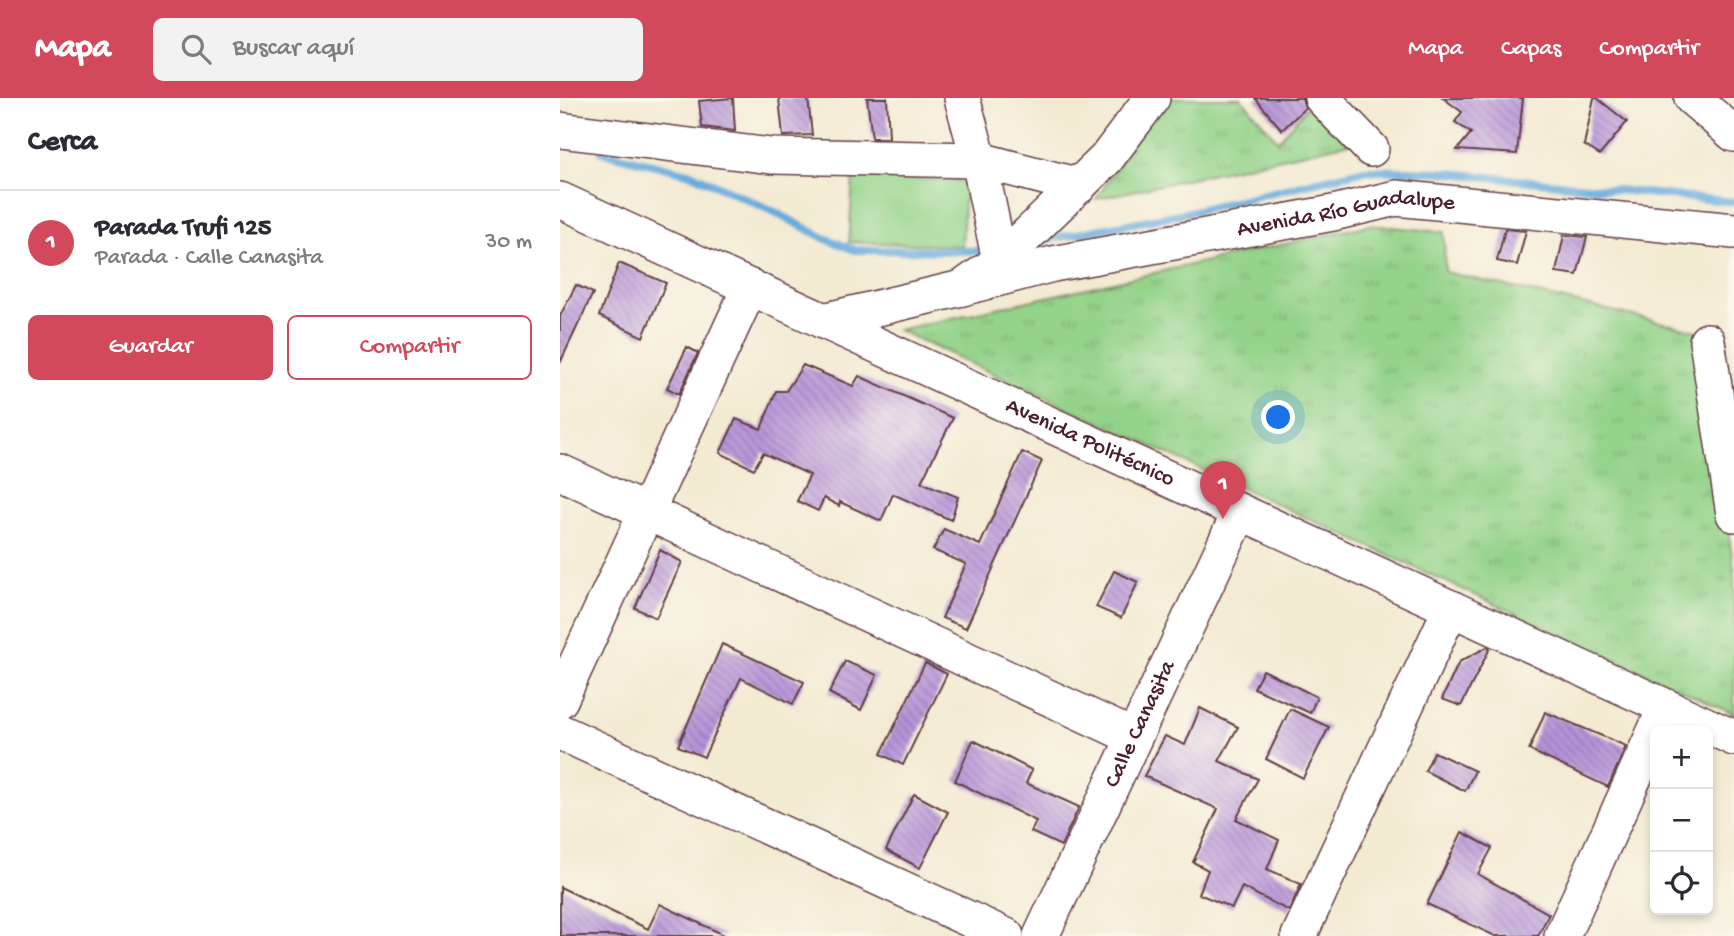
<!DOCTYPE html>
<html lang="es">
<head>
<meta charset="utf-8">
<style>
  :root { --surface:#fff; --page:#f2f2f3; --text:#2b2b33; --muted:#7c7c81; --line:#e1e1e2; --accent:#d1495b }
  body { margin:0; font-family:"Gochi Hand",sans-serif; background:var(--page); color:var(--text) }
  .controls { position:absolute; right:21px; bottom:21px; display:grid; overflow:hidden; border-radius:10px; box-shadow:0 4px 10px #0003 }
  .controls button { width:63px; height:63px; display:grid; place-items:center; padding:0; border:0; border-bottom:2px solid var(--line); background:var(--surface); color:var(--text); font:35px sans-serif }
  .you { position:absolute; left:719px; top:320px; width:24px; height:24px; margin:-18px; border:5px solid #fff; border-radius:50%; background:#1a73e8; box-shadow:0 0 0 10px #1a73e833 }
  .badge { display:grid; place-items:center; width:46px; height:46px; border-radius:50%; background:var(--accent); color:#fff; font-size:23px; font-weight:700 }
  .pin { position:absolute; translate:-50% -58px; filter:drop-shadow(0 2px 4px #0008) }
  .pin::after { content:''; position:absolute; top:37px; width:24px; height:21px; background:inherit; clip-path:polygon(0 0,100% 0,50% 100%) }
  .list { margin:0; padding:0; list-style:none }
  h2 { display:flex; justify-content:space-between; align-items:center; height:91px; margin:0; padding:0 28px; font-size:30px }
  h2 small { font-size:23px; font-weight:400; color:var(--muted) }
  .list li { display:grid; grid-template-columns:46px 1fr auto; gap:21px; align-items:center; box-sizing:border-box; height:105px; padding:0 28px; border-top:2px solid var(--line) }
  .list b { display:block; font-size:26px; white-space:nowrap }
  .list p { margin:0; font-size:23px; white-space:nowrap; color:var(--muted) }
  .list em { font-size:23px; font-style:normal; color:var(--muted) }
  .actions { display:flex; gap:14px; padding:21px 28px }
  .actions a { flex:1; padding:16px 0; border:2px solid var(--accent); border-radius:10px; text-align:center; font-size:24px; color:var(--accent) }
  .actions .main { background:var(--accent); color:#fff }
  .icon { flex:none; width:38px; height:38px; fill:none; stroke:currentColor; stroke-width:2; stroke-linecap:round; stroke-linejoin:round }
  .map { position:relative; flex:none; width:1174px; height:838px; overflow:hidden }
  header { display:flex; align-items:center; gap:42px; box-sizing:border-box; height:98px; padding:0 35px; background:var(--accent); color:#fff }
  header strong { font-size:33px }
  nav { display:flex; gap:38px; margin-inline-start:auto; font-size:24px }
  .search { width:490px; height:63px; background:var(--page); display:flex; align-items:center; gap:18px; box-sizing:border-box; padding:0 24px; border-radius:10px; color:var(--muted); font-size:26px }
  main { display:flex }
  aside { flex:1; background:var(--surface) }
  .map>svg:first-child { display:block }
</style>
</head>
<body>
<header>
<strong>Mapa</strong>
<div class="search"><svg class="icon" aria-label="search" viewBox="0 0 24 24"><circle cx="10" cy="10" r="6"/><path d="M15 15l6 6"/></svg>Buscar aquí</div>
<nav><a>Mapa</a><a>Capas</a><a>Compartir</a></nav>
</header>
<main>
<aside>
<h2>Cerca<small></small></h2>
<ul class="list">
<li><span class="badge">1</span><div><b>Parada Trufi 125</b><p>Parada · Calle Canasita</p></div><em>30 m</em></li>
</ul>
<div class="actions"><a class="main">Guardar</a><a>Compartir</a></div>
</aside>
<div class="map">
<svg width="1174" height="838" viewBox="0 0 1174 838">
  <defs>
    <pattern id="park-tufts" width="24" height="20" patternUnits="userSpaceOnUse" patternTransform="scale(1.75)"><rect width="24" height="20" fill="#94d38a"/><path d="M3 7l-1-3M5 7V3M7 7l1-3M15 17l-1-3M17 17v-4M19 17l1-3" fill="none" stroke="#81b577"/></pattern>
    <pattern id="building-back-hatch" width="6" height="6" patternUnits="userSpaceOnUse" patternTransform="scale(1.75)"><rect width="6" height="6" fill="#b593d8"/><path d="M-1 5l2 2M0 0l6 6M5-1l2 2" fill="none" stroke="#9577af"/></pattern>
  </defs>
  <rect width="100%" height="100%" fill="#fbf7ec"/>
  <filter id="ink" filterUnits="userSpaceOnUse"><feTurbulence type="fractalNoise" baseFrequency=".0143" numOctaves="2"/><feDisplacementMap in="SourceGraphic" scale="14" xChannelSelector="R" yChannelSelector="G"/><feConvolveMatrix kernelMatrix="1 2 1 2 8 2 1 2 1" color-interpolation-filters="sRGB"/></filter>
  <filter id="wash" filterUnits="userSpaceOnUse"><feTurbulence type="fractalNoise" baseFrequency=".00686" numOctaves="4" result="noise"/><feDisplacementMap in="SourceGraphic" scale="28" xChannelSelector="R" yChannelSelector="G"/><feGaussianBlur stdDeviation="1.57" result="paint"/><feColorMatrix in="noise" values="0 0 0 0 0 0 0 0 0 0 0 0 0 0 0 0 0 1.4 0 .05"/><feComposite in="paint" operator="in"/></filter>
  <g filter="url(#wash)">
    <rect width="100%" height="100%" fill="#f3ead2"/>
    <path fill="#94d38a" stroke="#6f795a" stroke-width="2" d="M 293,78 L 405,83 L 402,148 L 289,144 Z"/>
    <g fill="url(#park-tufts)" stroke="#6f795a" stroke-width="2">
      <path d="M 603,0 L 681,0 L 718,43 L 749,7 L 790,45 L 536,101 Z"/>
      <path d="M 810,127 L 884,134 L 885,174 L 1138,233 L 1174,471 L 1174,616 L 338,232 Z"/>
    </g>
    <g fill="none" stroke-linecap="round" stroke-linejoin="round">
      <g stroke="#67abdc" stroke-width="8">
        <path d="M 42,54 L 132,76 L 217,115 L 264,140 L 295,152 L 421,153"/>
        <path d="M 479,143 L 625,115 L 805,72 L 881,74 L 1174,104"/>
      </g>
    </g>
    <g id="blocks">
      <g fill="url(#building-back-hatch)">
        <path d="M 173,0 L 175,33 L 142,29 L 139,3 Z"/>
        <path d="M 219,0 L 248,0 L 252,37 L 223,38 Z"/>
        <path d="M 307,0 L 327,0 L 329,40 L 312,40 Z"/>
        <path d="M 695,0 L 742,0 L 745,10 L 722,32 Z"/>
        <path d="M 883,0 L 963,0 L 957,56 L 897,52 L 911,35 L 895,24 L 902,14 Z"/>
        <path d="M 1034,0 L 1037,0 L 1067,24 L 1040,57 L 1024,47 Z"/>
        <path d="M 945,131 L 966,133 L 957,167 L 937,163 Z"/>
        <path d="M 1004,137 L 1027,139 L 1017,177 L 996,174 Z"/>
        <path d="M 59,165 L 106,185 L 83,239 L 39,218 Z"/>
        <path d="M 16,187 L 33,195 L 0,265 L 0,218 Z"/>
        <path d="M 127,249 L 138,255 L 119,296 L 107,290 Z"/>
        <path d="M 243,267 L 293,288 L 299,278 L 393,320 L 361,384 L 398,399 L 391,422 L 333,396 L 321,423 L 280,404 L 279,408 L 264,400 L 258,413 L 237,403 L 250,377 L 203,355 L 194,371 L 160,355 L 176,321 L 201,331 L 216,293 L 226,293 Z"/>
        <path d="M 462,354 L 482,363 L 406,530 L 382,520 L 406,466 L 373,452 L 384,431 L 420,447 Z"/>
        <path d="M 100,452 L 122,464 L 96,520 L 75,510 Z"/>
        <path d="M 554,473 L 578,484 L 561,520 L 536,509 Z"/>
        <path d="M 162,546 L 244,584 L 233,606 L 181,580 L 144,659 L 118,648 Z"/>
        <path d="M 927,549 L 930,550 L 901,608 L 882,601 L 899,564 Z"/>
        <path d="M 285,563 L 317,577 L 301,612 L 269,595 Z"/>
        <path d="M 365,565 L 387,576 L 343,667 L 321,656 Z"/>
        <path d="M 703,572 L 757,599 L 750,615 L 694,590 Z"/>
        <path d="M 640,610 L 678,629 L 659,663 L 698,681 L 676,721 L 719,742 L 707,771 L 741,786 L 729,813 L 682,789 L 672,810 L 639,796 L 648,772 L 633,764 L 658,711 L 584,678 L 605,638 L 625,647 Z"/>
        <path d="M 730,611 L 769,629 L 743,680 L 706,661 Z"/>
        <path d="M 985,614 L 1066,648 L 1048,689 L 969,652 Z"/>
        <path d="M 413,642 L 472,672 L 466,685 L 519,709 L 501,748 L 471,734 L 476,723 L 395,683 Z"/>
        <path d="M 874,654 L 915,673 L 905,693 L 865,673 Z"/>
        <path d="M 354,696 L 388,714 L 360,770 L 326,752 Z"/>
        <path d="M 902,734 L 932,750 L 918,776 L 989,816 L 978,838 L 935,838 L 867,806 Z"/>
        <path d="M 0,789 L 88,831 L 100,806 L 166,838 L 0,838 Z"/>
      </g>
    </g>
  </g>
  <g filter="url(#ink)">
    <use href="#blocks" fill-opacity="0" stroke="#633d44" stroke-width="2"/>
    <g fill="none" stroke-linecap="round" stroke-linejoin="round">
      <defs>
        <g id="minor">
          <path d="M 402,0 L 419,62 L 440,163"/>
          <path d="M 762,0 L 811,51"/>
          <path d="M 1132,0 L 1174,36"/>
          <path d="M 0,32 L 211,58 L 419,62 L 519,88"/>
          <path id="s1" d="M 0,102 L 1174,640"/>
          <path id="s2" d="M 402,190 L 493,166 L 773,115 L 836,100 L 1174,133"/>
          <path d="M 263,223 L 402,190 L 440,163 L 546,61 L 592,0"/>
          <path d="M 1147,243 L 1174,416"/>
          <path d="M 0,374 L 574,639"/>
          <path d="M 0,602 L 190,189"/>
          <path d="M 0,634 L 446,838"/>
          <path id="s3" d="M 481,838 L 680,414"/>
          <path d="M 739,838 L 891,510"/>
          <path d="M 1002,838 L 1106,609"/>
        </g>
      </defs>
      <use href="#minor" stroke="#633d44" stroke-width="38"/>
      <use href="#minor" stroke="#fff" stroke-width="35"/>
    </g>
  </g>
  <g text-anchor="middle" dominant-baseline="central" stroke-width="6" stroke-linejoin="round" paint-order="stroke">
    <g font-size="23" fill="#4a1f2b" stroke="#fbf7ec">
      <text stroke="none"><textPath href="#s2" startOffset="392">Avenida Río Guadalupe</textPath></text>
      <text stroke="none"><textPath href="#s1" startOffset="583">Avenida Politécnico</textPath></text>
      <text stroke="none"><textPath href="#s3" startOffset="234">Calle Canasita</textPath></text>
    </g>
  </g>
</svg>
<div class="controls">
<button>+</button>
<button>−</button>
<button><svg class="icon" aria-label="locate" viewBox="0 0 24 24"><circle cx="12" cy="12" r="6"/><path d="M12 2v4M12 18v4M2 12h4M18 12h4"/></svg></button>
</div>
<div class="you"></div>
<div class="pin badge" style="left:663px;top:421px">1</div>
</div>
</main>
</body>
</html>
